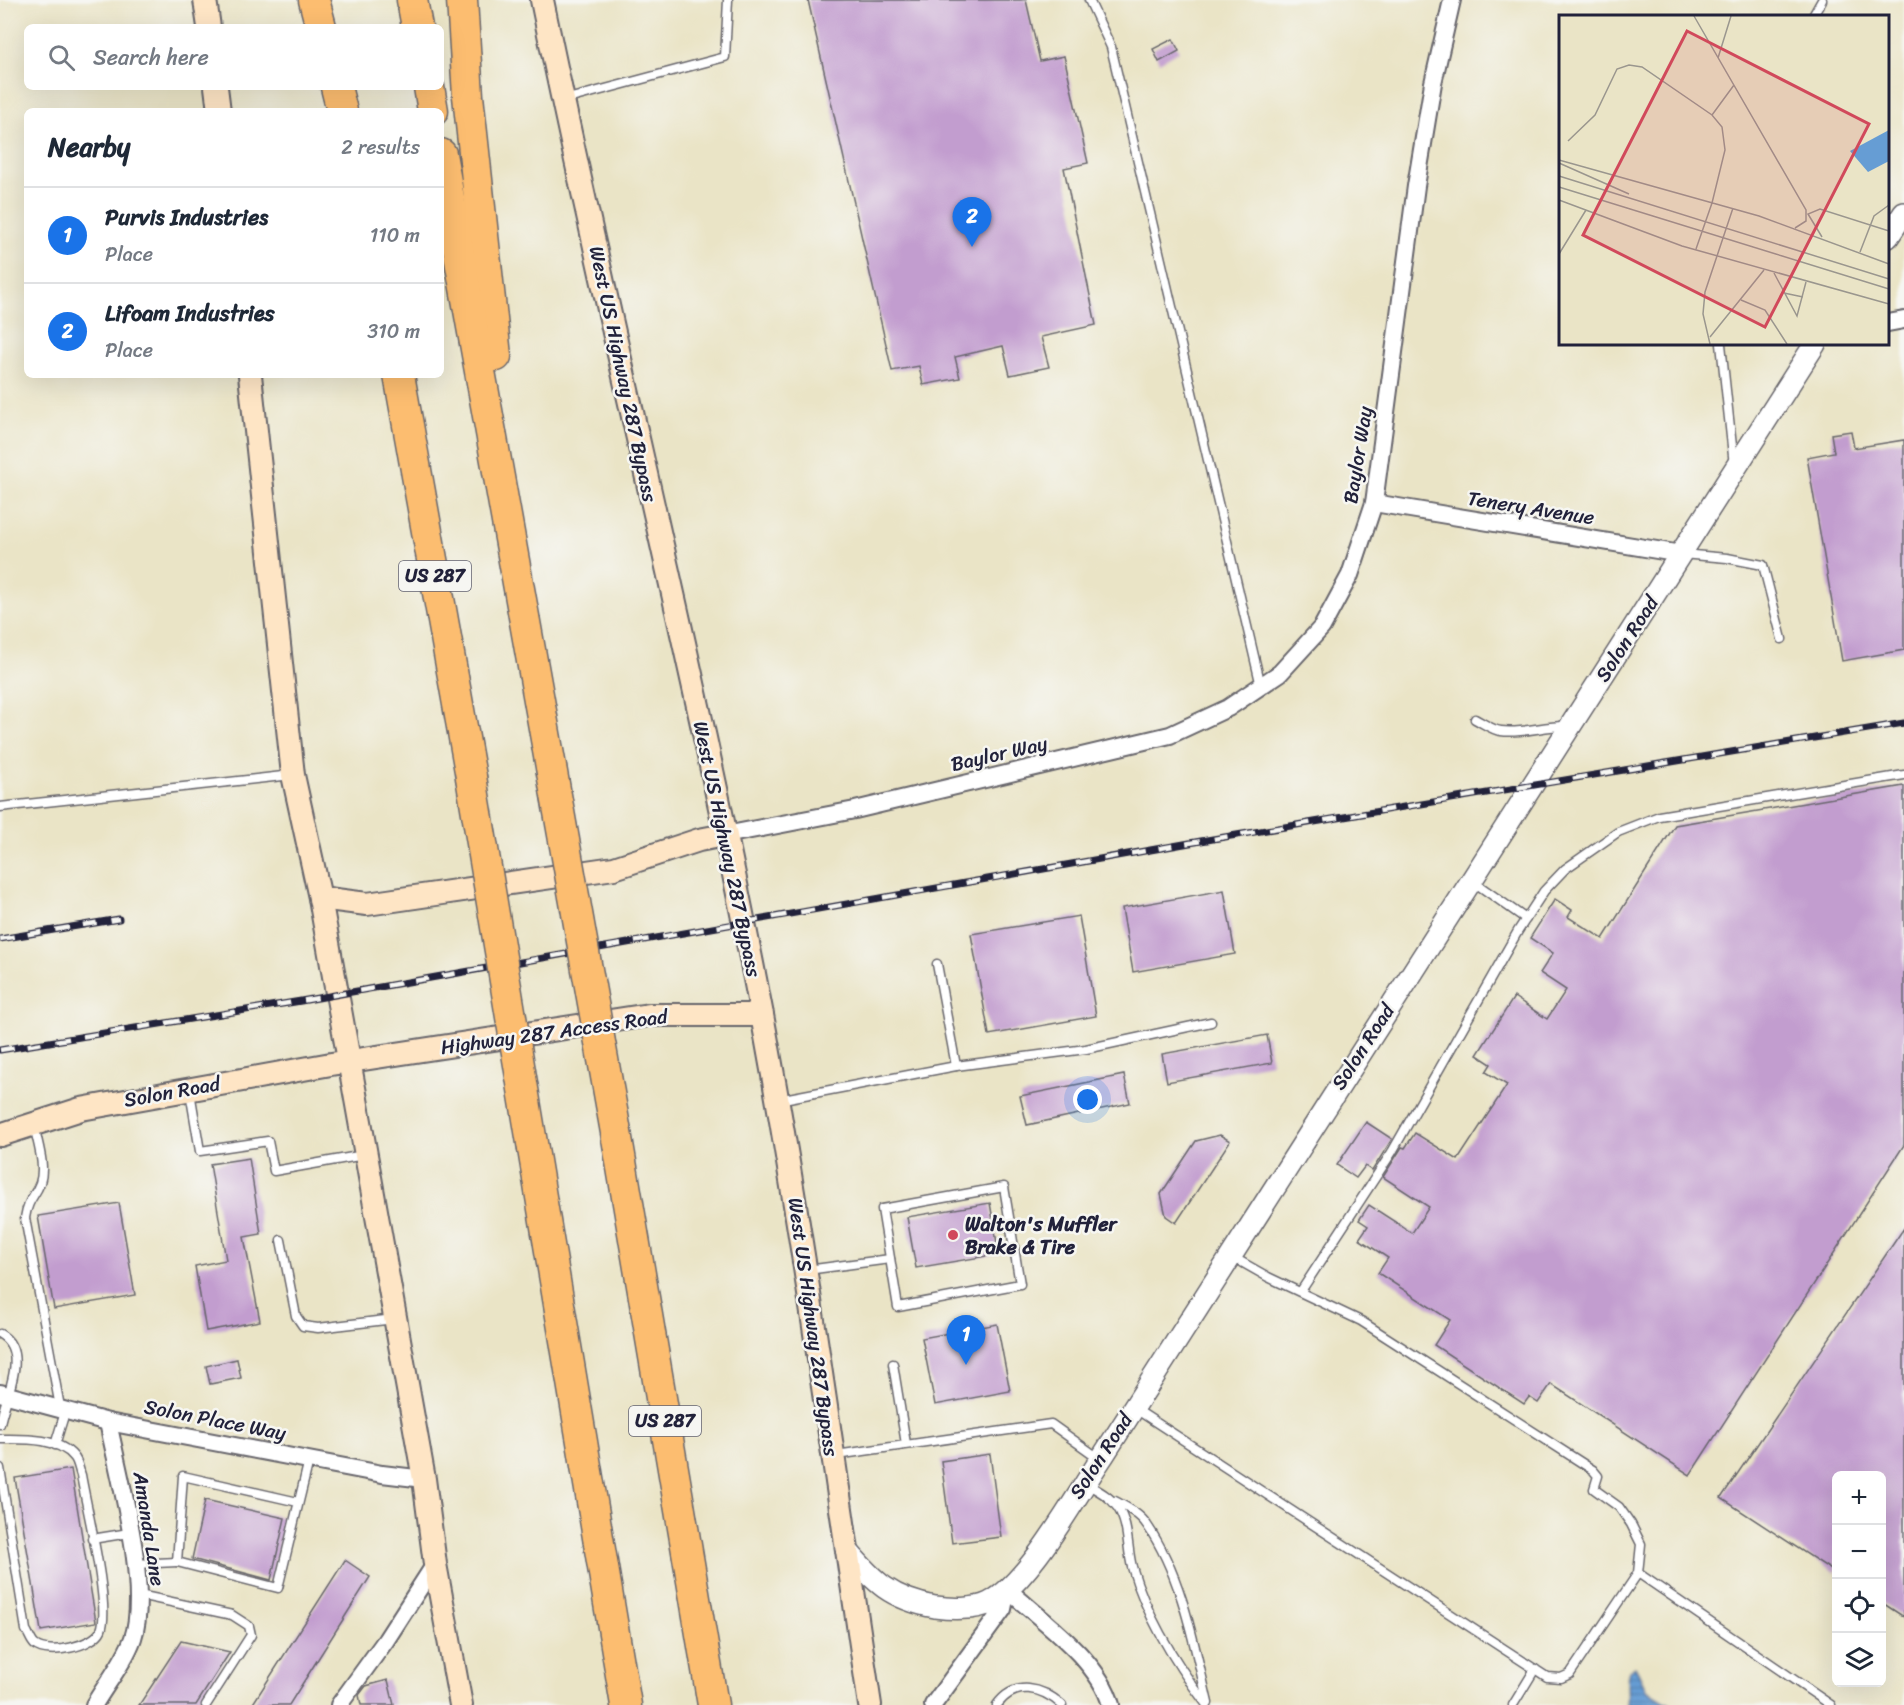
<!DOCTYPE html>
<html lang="en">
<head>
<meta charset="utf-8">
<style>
  :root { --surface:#fff; --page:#f6f6f7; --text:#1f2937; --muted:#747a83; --line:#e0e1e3; --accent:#1a73e8 }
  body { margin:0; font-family:Sriracha,sans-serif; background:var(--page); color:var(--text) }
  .controls { position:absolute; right:18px; bottom:18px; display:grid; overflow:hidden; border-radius:9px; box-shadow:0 6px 24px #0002 }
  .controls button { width:54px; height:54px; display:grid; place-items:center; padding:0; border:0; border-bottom:2px solid var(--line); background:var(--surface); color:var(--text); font:30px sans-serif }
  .you { position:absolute; left:1088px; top:1100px; width:21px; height:21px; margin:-15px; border:4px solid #fff; border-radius:50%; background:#1a73e8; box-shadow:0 0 0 9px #1a73e833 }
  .badge { display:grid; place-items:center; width:39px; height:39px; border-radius:50%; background:var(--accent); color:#fff; font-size:20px; font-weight:700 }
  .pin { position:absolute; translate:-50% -50px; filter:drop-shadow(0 2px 3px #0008) }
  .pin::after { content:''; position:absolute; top:32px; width:21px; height:18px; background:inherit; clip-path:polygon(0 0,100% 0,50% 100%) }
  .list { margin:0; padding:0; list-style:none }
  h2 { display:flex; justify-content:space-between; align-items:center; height:78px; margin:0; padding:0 24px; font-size:26px }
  h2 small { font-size:20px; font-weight:400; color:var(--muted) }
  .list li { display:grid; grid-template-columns:39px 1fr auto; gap:18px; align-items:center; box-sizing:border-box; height:96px; padding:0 24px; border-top:2px solid var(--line) }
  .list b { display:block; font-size:22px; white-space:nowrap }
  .list p { margin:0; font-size:20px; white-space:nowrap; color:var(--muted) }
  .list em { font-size:20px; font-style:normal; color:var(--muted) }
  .icon { flex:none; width:33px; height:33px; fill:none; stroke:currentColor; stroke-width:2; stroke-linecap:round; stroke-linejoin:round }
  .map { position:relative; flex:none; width:1904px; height:1705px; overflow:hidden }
  .search { position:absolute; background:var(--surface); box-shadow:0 6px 24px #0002; left:24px; top:24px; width:420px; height:66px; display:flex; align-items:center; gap:15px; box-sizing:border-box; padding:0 21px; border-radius:9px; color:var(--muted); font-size:22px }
  .panel { position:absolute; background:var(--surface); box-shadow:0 6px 24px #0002; left:24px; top:108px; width:420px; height:270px; border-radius:9px }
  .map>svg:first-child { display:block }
</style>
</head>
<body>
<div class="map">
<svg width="1904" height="1705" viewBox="0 0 1904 1705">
  <defs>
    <pattern id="water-rules" width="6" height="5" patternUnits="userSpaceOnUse" patternTransform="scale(1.5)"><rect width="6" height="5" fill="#669dd4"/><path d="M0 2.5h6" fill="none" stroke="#5480ad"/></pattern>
  </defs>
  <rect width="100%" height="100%" fill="#f6f6f2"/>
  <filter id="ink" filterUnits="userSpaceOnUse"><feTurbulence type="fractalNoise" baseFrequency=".0167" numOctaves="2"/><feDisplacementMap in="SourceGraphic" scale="12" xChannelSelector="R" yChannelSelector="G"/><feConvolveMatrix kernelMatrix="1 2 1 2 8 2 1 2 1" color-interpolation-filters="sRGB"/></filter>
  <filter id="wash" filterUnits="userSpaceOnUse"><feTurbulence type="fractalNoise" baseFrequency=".008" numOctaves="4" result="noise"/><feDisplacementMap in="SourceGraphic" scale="24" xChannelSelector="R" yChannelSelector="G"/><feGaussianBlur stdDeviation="1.35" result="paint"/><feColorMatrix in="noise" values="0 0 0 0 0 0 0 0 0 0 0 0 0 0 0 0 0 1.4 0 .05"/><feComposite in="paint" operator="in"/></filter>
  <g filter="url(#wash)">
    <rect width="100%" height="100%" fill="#eae4c6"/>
    <path fill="url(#water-rules)" stroke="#446088" stroke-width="1.5" d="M 1635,1666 L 1646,1690 L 1671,1705 L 1627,1705 C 1629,1692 1625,1682 1629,1670 Z"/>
    <g id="blocks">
      <g fill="#c29dcf">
        <path d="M 808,0 L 1026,0 L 1040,61 L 1064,56 L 1088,163 L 1064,168 L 1096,325 L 1041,337 L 1049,367 L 1010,375 L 1003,346 L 955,357 L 960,378 L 923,385 L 919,366 L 892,371 Z"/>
        <path d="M 1173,39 L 1179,51 L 1159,62 L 1153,49 Z"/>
        <path d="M 1851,431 L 1854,448 L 1904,440 L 1904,650 L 1842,661 L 1807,457 L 1834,452 L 1831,434 Z"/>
        <path d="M 1904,786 L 1904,1145 L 1690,1475 L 1551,1384 L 1538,1403 L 1529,1397 L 1524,1404 L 1434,1345 L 1450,1320 L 1378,1273 L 1388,1258 L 1359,1239 L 1368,1226 L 1359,1220 L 1369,1205 L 1412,1233 L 1429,1207 L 1383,1177 L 1402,1147 L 1405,1148 L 1415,1133 L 1458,1160 L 1507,1085 L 1486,1072 L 1491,1064 L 1477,1055 L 1514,997 L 1547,1019 L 1566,990 L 1540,973 L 1553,953 L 1530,938 L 1555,899 L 1572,910 L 1568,917 L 1603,939 L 1675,825 Z"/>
        <path d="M 1224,890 L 1235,954 L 1133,972 L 1122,908 Z"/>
        <path d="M 1079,916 L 1096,1016 L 989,1035 L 971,934 Z"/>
        <path d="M 1267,1035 L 1272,1063 L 1167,1082 L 1162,1054 Z"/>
        <path d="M 1124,1075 L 1130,1103 L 1027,1125 L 1020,1096 Z"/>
        <path d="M 1366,1122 L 1392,1139 L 1372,1171 L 1365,1166 L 1356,1178 L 1337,1165 Z"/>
        <path d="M 1220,1135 L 1230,1141 L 1176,1223 L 1166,1216 L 1161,1194 L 1196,1141 Z"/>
        <path d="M 249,1158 L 261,1234 L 244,1237 L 260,1321 L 206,1331 L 195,1266 L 226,1260 L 210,1164 Z"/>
        <path d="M 119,1203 L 135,1295 L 54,1309 L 38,1216 Z"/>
        <path d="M 990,1203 L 999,1254 L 916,1268 L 907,1217 Z"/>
        <path d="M 1904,1228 L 1904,1617 L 1881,1602 L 1881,1476 L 1836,1476 L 1836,1573 L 1721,1498 Z"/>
        <path d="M 997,1324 L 1010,1391 L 935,1405 L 922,1338 Z"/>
        <path d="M 237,1359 L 241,1378 L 210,1384 L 206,1366 Z"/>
        <path d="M 990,1454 L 1001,1537 L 952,1543 L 941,1461 Z"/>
        <path d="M 71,1469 L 96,1622 L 41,1631 L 15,1478 Z"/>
        <path d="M 205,1500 L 285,1518 L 271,1580 L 192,1559 Z"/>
        <path d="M 345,1560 L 370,1577 L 299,1689 L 289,1705 L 252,1705 Z"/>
        <path d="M 181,1641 L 230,1652 L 196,1705 L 139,1705 Z"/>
        <path d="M 388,1680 L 394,1705 L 361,1705 L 359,1695 L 366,1686 Z"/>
      </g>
    </g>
  </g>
  <g filter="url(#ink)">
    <use href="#blocks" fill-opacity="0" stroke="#68666c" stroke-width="1.5"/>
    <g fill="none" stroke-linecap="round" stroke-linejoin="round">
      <defs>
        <g id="service">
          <path d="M 1089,0 L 1111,47 L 1261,686"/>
          <path d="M 1813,16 L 1822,0"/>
          <path d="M 564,100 L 725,57 L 728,0"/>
          <path d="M 1721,344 L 1734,465"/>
          <path d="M 1682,554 L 1727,558 L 1763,565 L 1782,639"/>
          <path d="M 1475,719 C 1483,723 1492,730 1501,731 C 1524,734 1545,725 1567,726"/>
          <path d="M 0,807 L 292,775"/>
          <path d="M 1471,880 L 1526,919"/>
          <path d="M 956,1066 L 1086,1049 L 1211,1022"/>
          <path d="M 190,1092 L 200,1151 L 268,1141 L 274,1171 L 364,1155"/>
          <path d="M 778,1100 L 956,1066 L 937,964"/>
          <path d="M 34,1124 C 37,1142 46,1165 40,1183 C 35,1197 28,1198 25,1218 L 60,1407"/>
          <path d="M 1004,1187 L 1020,1284 L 898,1307 L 882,1209 Z"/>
          <path d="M 281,1240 L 296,1316 L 303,1326 L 318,1328 L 394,1319"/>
          <path d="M 1231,1256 L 1268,1277 L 1361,1321 L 1593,1470 L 1598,1476 L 1594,1489 L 1619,1507 L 1631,1524 L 1641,1544 L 1638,1573"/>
          <path d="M 807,1270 L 890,1259"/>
          <path d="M 1301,1291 L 1392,1152 L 1518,931 L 1544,891 L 1565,869 L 1618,832 L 1659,816 L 1904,775"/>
          <path d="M 0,1334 C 31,1352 4,1399 0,1424"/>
          <path d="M 893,1364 L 906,1444"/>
          <path d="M 1134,1408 L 1547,1677 L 1561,1678 L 1570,1674 L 1638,1573 L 1831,1705"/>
          <path d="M 0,1439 C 23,1439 58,1437 74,1457 C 78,1461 79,1470 81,1475 C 86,1505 111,1607 101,1630 C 94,1646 49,1656 35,1645 C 31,1642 29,1634 26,1630 L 0,1468"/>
          <path d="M 55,1445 L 66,1409"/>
          <path d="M 836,1455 L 1051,1424 L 1100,1459"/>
          <path d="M 1085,1483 C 1097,1490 1110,1496 1118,1508 C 1129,1525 1127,1548 1132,1567 C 1147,1618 1175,1663 1207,1705"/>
          <path d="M 1115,1501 C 1126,1507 1140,1514 1147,1525 C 1182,1576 1194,1644 1208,1703"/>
          <path d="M 298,1502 L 183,1476 L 177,1562 L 278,1588 L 309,1460"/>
          <path d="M 92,1539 L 129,1533"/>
          <path d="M 135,1564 L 177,1562"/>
          <path d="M 139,1595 L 232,1615 L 249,1626 L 251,1635 L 206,1705"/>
          <path d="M 997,1705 C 1015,1680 1042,1687 1062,1705"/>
          <path d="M 1513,1705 L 1535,1669"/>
        </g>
        <g id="minor">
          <path d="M 1888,323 L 1904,320"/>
          <path d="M 1374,503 L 1681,554"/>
          <path d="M 725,835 L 855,810 L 1170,735 L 1228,708 L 1280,673 L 1322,627 L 1350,575 L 1374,503 L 1416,186 L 1433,83 L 1452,0"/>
          <path d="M 0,1393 L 108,1422 L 382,1474 L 424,1479"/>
          <path d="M 1007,1589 C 1041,1620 1099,1660 1111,1705"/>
          <path d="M 94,1705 C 106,1684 125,1661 133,1638 C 150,1587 119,1477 108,1422"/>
          <path d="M 339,1705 L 386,1640 L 435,1564"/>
          <path d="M 933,1705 L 1003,1609 L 1007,1589"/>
        </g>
        <g id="tertiary">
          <path d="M 1888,237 L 1904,213"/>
          <path d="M 846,1549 C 874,1582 891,1599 935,1607 C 950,1609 975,1610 989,1603 C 1029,1583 1077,1494 1103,1456 L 1815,344"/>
        </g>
        <g id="secondary">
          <path d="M 205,0 L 209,27"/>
          <path d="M 542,0 C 611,339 697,675 762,1015 C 805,1244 835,1475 870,1705"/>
          <path d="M 216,87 L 219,111"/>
          <path d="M 250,375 L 293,775 L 320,898 L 424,1479 L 435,1564 L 461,1705"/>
          <path d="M 320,898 L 367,904 L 614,868 L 699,840 L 725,835"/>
          <path d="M 0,1135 L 81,1109 L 331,1064 L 649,1015 L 762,1015"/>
        </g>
        <g id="motorway">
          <path d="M 314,0 L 321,27"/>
          <path d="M 412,0 L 417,27"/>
          <path d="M 462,0 L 468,96 L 496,356"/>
          <path d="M 336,87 L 342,111"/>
          <path d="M 429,87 L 433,111"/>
          <path d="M 441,154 L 551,767"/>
          <path d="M 399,375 L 471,777"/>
          <path d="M 617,1138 L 713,1705"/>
          <path d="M 533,1149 L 626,1705"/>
        </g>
      </defs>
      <use href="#service" stroke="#68666c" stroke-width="11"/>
      <use href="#minor" stroke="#68666c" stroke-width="20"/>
      <use href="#tertiary" stroke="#68666c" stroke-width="24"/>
      <use href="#secondary" stroke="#68666c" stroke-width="26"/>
      <use href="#motorway" stroke="#68666c" stroke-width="33"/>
      <use href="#service" stroke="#fff" stroke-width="8"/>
      <use href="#minor" stroke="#fff" stroke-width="16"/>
      <use href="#tertiary" stroke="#fff" stroke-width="21"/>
      <use href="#secondary" stroke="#fee5c5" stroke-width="22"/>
      <use href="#motorway" stroke="#fcbd6f" stroke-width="30"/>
      <defs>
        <g id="rail">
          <path d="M 0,939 L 119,919"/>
          <path d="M 0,1050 L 301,1001 L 1201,841 L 1904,723"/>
        </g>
      </defs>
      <use href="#rail" stroke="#22223b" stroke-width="7"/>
      <use href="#rail" stroke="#f6f6f2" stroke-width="4.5" stroke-dasharray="14" stroke-linecap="butt"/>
      <defs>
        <g id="motorway-bridge">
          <path d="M 551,767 L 617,1138"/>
          <path d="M 471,777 L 533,1149"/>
        </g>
      </defs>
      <use href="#motorway-bridge" stroke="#68666c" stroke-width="33" stroke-linecap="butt"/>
      <use href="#motorway-bridge" stroke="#fcbd6f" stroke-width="30"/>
    </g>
  </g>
  <circle fill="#d1495b" stroke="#f6f6f2" stroke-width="2" cx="953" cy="1235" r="6"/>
  <g text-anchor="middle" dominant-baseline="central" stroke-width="5" stroke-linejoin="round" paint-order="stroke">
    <g fill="#f6f6f2" stroke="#626272" stroke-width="1.5">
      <rect x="399" y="561" width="72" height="30" rx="4.5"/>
      <rect x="629" y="1406" width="72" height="30" rx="4.5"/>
    </g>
    <g font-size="18" font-weight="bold" fill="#22223b">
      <text x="435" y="576">US 287</text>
      <text x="665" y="1421">US 287</text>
    </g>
    <g font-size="20" fill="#22223b" stroke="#f6f6f2">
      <text transform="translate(623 374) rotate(78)">West US Highway 287 Bypass</text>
      <text transform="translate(1358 455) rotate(-81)">Baylor Way</text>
      <text transform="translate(1531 508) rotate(9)">Tenery Avenue</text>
      <text transform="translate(1627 639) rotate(-57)">Solon Road</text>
      <text transform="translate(999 754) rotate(-13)">Baylor Way</text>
      <text transform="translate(727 849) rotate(78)">West US Highway 287 Bypass</text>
      <text transform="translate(554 1032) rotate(-8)">Highway 287 Access Road</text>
      <text transform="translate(1363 1047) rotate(-57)">Solon Road</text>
      <text transform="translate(172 1092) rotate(-10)">Solon Road</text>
      <text transform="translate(813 1327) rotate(82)">West US Highway 287 Bypass</text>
      <text transform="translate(215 1420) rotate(11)">Solon Place Way</text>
      <text transform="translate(1101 1456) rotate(-57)">Solon Road</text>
      <text transform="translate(149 1529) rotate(81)">Amanda Lane</text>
    </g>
    <g font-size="20" font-weight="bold" fill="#22223b" stroke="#f6f6f2" text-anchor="start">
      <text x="965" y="1224">Walton's Muffler<tspan x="965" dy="23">Brake &amp; Tire</tspan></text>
    </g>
  </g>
  <g transform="translate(1559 15)">
    <rect width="330" height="330" fill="#eae4c6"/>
    <path d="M 330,115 L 330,146 L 309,157 L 291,136 Z" fill="#669dd4"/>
    <path fill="none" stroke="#9a968e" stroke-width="1.5" d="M 135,1 L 247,195 L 247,206 L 236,213M 159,43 L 172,1M 153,100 L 175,70M 9,126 L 36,100 L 58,54 L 70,50 L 83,52 L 153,100 L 163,112 L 166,135 L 153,188M 0,145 L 200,201 L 330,249M 0,148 L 70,179M 0,161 L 330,264M 0,172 L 330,274M 0,185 L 123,231 L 330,289M 263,222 L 249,199 L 261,194 L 330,216M 137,234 L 153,188M 301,237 L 315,201 L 330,190M 0,239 L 27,195M 215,258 L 238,301 L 247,267M 225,278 L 244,282M 182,285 L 206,295 L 228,329M 151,322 L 205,255M 151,329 L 144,299 L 146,277 L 174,193"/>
    <path fill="#d1495b" fill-opacity="0.15" stroke="#d1495b" stroke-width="3" d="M 128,16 L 310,109 L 206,312 L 24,220 Z"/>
    <rect width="330" height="330" fill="none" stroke="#22223b" stroke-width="3"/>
  </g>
</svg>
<div class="controls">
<button>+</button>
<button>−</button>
<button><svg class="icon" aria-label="locate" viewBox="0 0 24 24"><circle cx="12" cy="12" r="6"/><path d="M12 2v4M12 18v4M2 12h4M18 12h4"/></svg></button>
<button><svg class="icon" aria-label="layers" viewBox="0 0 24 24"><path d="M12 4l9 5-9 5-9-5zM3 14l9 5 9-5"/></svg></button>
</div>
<div class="you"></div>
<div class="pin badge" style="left:966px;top:1365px">1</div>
<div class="pin badge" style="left:972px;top:247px">2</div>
<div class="search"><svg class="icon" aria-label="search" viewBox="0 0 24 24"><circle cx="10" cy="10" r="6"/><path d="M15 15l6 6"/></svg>Search here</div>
<section class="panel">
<h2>Nearby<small>2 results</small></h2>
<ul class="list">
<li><span class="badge">1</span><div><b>Purvis Industries</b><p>Place</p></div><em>110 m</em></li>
<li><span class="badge">2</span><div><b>Lifoam Industries</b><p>Place</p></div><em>310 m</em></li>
</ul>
</section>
</div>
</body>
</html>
